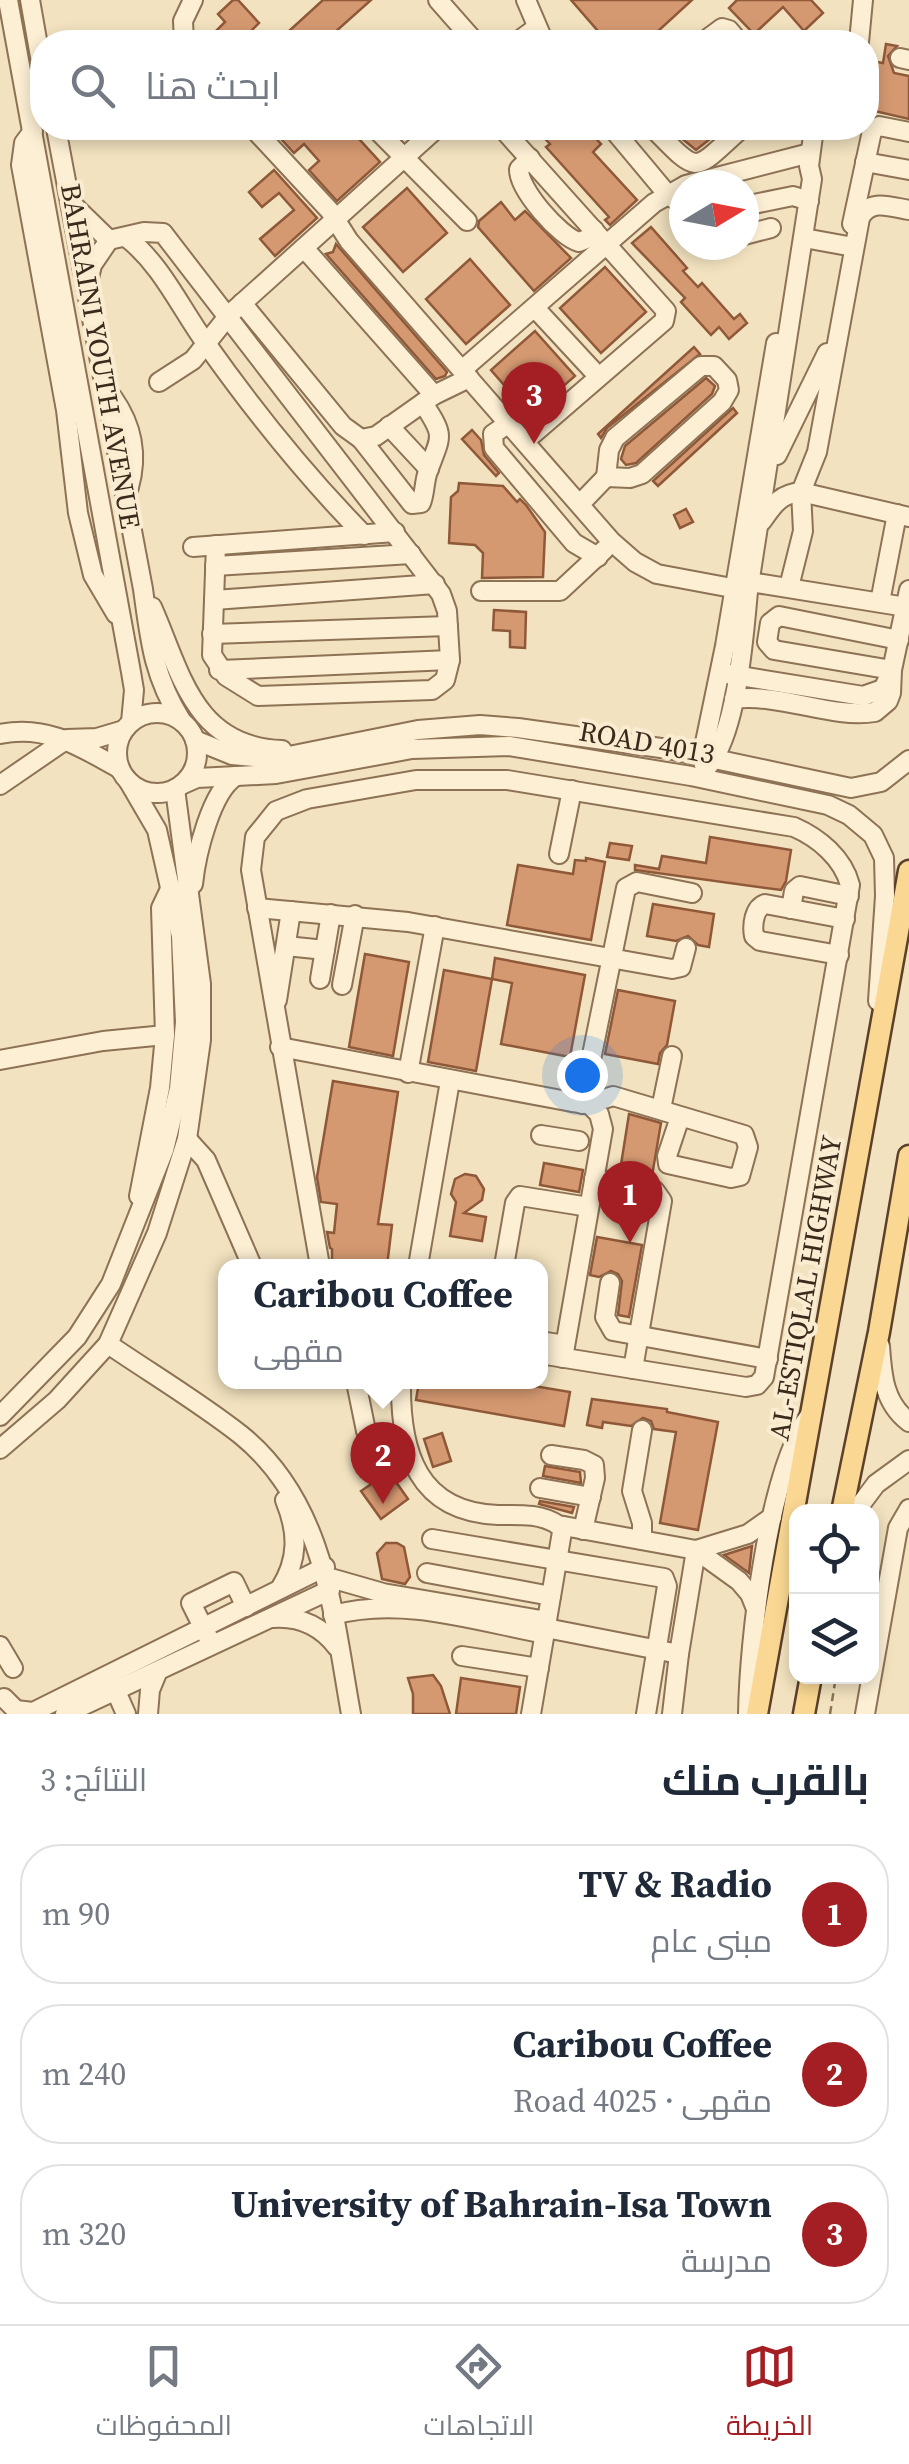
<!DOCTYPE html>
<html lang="ar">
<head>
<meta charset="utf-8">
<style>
  :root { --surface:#fff; --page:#f6f6f7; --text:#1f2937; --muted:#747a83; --line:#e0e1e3; --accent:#a31f23 }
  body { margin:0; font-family:"Source Serif 4",Cairo,serif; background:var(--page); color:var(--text); direction:rtl }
  .controls { position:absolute; right:30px; bottom:30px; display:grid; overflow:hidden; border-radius:20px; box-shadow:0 5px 15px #0003 }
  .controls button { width:90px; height:90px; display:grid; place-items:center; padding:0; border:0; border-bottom:2px solid var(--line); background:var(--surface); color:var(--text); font:50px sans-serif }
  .compass { position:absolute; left:669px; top:170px; width:90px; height:90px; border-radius:50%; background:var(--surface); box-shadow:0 5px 15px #0003; rotate:80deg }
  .you { position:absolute; left:582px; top:1075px; width:35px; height:35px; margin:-25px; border:8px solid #fff; border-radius:50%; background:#1a73e8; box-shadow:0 0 0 15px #1a73e833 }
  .badge { display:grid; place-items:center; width:65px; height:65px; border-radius:50%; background:var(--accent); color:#fff; font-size:32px; font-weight:700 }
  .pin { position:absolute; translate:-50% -82px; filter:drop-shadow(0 2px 5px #0008) }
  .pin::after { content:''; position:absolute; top:52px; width:35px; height:30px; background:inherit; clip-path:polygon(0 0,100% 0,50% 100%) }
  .popup { position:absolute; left:218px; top:1259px; width:330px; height:130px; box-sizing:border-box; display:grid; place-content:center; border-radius:20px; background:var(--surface); filter:drop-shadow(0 2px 8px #0005); font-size:32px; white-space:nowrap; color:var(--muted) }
  .popup b { font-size:38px; color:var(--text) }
  .popup::after { content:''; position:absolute; left:50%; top:100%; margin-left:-20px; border:20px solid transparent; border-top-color:var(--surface) }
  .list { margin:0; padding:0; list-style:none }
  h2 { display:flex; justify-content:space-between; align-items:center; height:130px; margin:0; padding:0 40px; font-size:42px }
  h2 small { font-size:32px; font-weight:400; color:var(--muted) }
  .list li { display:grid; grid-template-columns:65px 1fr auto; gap:30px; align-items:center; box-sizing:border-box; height:140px; margin:0 20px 20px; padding:0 20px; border:2px solid var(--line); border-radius:40px }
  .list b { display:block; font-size:38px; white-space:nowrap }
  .list p { margin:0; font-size:32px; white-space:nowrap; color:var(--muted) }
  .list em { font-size:32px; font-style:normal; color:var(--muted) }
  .icon { flex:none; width:55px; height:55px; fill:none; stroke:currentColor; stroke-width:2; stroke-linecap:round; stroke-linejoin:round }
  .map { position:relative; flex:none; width:909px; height:1714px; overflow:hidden; direction:ltr }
  .search { position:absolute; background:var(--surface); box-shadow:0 5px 15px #0003; left:30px; right:30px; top:30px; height:110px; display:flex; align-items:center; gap:25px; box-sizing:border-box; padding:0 35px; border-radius:40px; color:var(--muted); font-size:38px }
  .sheet { height:610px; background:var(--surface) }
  nav { display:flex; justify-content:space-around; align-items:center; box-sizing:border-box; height:140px; border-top:2px solid var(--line); background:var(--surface); font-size:28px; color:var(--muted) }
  nav a { display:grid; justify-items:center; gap:5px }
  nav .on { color:var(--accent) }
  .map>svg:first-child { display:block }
</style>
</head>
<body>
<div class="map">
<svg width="909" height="1714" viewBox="0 0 909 1714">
  <rect width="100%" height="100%" fill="#f2e2bf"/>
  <g fill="#d59971" stroke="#8f5939" stroke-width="2.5">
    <path d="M 233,0 L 238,0 L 259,23 L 251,31 L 261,42 L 219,42 L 212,35 L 225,22 L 218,14 Z"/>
    <path d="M 323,0 L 371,0 L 324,42 L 277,42 Z"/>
    <path d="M 571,0 L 692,0 L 656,33 L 598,31 Z"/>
    <path d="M 737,0 L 811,0 L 823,13 L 804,31 L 783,7 L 754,34 L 729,8 Z"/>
    <path d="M 886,44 L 897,46 L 888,56 L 894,73 L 909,76 L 909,119 L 866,109 L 866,60 L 883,63 Z"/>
    <path d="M 271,128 L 349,128 L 380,162 L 337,201 L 309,170 L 319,161 L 304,144 L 294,153 Z"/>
    <path d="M 535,128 L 556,128 L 561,133 L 567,128 L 586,128 L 601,144 L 593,152 L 637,200 L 610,225 L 605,220 L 609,217 L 546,147 L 550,144 Z"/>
    <path d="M 681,128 L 724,128 L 696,150 L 675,133 Z"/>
    <path d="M 274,170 L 317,218 L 275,256 L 260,239 L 294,210 L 279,193 L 262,207 L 249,192 Z"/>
    <path d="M 407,188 L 447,233 L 403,272 L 363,227 Z"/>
    <path d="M 501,202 L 515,220 L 525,211 L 571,258 L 534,291 L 478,227 L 479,221 Z"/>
    <path d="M 651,227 L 687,268 L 683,271 L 698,287 L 702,283 L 734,319 L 740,314 L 747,323 L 729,339 L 719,327 L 711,335 L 681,302 L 685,298 L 632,243 Z"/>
    <path d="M 336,244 L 447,372 L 445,376 L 436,379 L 326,254 L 333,252 Z"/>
    <path d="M 470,259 L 510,305 L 466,344 L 426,299 Z"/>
    <path d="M 605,267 L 646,312 L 601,353 L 560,308 Z"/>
    <path d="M 535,331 L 575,376 L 530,415 L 491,370 Z"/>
    <path d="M 694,347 L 700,354 L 607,428 L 601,438 L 598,434 Z"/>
    <path d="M 706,378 L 715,386 L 712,394 L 636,463 L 626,465 L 621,459 L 625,446 Z"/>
    <path d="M 733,408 L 737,413 L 658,486 L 653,481 Z"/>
    <path d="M 472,430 L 481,440 L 484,455 L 499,473 L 496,476 L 462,439 Z"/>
    <path d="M 459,483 L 503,486 L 517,502 L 520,499 L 526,505 L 545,532 L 543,577 L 482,578 L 483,553 L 475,545 L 449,543 L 451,497 L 458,491 Z"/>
    <path d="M 686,509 L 693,522 L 680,528 L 674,515 Z"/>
    <path d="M 494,610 L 526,612 L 525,648 L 510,647 L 510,631 L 493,630 Z"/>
    <path d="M 710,837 L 791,850 L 786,881 L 781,890 L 635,870 L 635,865 L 659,869 L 662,856 L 706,863 Z"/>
    <path d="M 610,843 L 632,846 L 629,860 L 607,857 Z"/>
    <path d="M 586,858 L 605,862 L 591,940 L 507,925 L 518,865 L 573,874 L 575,860 L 586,861 Z"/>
    <path d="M 653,904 L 714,914 L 709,947 L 698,945 L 688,936 L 676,941 L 647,936 Z"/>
    <path d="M 365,954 L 409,962 L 393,1056 L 349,1047 Z"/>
    <path d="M 495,958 L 585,975 L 570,1057 L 501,1044 L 512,983 L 492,979 Z"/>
    <path d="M 444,970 L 492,979 L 476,1071 L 428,1062 Z"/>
    <path d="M 618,990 L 675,1001 L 667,1045 L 660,1053 L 658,1064 L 605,1054 Z"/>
    <path d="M 333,1081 L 398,1092 L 378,1224 L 392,1225 L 387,1266 L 332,1264 L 332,1249 L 330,1248 L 327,1232 L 334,1233 L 337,1204 L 321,1202 L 317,1177 Z"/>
    <path d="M 629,1114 L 661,1123 L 652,1176 L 620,1171 Z"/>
    <path d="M 544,1163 L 583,1170 L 579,1192 L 540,1185 Z"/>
    <path d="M 465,1174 L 476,1176 L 484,1189 L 482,1200 L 464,1213 L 486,1217 L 482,1241 L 450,1236 L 456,1202 L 451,1194 L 455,1179 Z"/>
    <path d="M 597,1237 L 642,1245 L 629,1317 L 618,1315 L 622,1281 L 618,1274 L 611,1271 L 599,1277 L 590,1275 Z"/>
    <path d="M 419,1382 L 510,1382 L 570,1392 L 564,1426 L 416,1400 Z"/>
    <path d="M 592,1399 L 667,1409 L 667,1412 L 718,1422 L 698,1530 L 660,1523 L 676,1432 L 654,1429 L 651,1421 L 643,1418 L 631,1426 L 603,1422 L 602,1428 L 587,1425 Z"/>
    <path d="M 442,1433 L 451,1461 L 433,1467 L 424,1439 Z"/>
    <path d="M 545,1466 L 580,1472 L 581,1483 L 543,1476 Z"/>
    <path d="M 389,1472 L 408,1499 L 381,1519 L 361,1491 Z"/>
    <path d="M 540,1501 L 574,1507 L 572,1513 L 539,1504 Z"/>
    <path d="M 386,1543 L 397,1543 L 404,1547 L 410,1577 L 405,1584 L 382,1579 L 377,1553 Z"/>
    <path d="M 752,1546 L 749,1573 L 724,1555 Z"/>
    <path d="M 433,1675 L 441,1686 L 450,1714 L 413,1714 L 413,1694 L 408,1678 Z"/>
    <path d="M 461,1678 L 520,1687 L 516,1714 L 456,1714 Z"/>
  </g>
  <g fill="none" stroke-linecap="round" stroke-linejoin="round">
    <defs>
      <g id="minor">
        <path d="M 8,0 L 131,672 L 134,690 L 131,722"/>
        <path d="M 30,0 L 42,68"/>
        <path d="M 438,0 L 475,42"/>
        <path d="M 526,0 L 544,42"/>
        <path d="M 184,42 L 183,21 L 193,0"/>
        <path d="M 517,42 L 536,28"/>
        <path d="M 703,42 L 722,28 L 729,30 L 739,42"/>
        <path d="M 859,42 L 863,0"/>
        <path d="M 900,58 L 909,60"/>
        <path d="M 56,128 L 143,589 C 150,640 153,675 181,720"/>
        <path d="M 253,128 L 330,211 L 349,241 L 611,541 L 635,562 L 657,574 L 748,591"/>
        <path d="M 375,128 L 467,221"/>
        <path d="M 502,128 L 666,311 L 664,321 L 525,441"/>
        <path d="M 612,128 L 668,195 L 684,205"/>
        <path d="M 653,128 C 701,177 692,172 742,128"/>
        <path d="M 33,131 L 24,143 L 21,165 L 66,410 L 78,513 L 93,575 L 116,614"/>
        <path d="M 530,158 L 519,169 C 518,189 560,237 579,242 L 589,238 L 594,230"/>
        <path d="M 865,162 L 909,170"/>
        <path d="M 686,185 L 810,153"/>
        <path d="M 74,206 L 109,240 L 92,265 L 89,278"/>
        <path d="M 744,206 L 793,196 L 809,201"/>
        <path d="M 852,224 L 872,131 L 879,126 L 909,132"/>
        <path d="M 744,235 L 771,228"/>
        <path d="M 126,237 C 161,264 180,307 205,342 C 251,407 308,478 364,535"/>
        <path d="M 804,238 L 848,246"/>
        <path d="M 109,240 L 144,232 L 163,233 L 441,594 L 447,611 L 450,660 L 445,680 L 432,690 L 258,696 L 226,676 L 212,655 L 216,545"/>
        <path d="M 304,248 L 434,395"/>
        <path d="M 242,303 L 343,426 L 361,439 L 376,436 L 434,395 L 469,378"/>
        <path d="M 535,308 L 597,375"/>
        <path d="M 701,366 L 714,366 L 727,380 L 729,390 L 722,402 L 642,474 L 630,478 L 606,477 L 609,450 L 615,438 Z"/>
        <path d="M 462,370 L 654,203 L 684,186"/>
        <path d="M 159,382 L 193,360 L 229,315 L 437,128"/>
        <path d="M 113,398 C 132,425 138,455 129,487"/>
        <path d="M 509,423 L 493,434 L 494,448 L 574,543 L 598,557"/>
        <path d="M 389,426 L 429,469"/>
        <path d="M 361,439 L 412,504 L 421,503 C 425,493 424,482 428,471 C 441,435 446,438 423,403"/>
        <path d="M 777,455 L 827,353"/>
        <path d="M 580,504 L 606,477"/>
        <path d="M 762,521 C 774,504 780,494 801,492 L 909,517"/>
        <path d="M 193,547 L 395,532"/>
        <path d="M 215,566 L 411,554"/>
        <path d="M 750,582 L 906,607"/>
        <path d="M 789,587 L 803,531 L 801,492 L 817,452 L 860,218 C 870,198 891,207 909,210"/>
        <path d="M 481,591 L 560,591 L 604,550"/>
        <path d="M 214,600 L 435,584"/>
        <path d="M 880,602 L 897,514"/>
        <path d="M 152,607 C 181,672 193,747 282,750"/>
        <path d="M 212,634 L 448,626"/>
        <path d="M 219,670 L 450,660"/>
        <path d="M 892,670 L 774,650 L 767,642 L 770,623 L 779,616 L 899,640"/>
        <path d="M 728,674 L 863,696 L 883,689 L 890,675"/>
        <path d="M 734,699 C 782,693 830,719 875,712 L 888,701 L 891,693 L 892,670 L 909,590"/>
        <circle cx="157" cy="753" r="40"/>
        <path d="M 0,734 C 47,724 81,747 120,769"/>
        <path d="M 195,740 L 232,755 L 274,759 L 418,730 L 480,725 L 518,728 L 668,749 L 851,788 L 881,782 L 909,760"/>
        <path d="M 704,765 L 702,757 L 725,646 L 776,343"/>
        <path d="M 708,766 C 737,733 744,635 748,591 L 812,179 L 809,166 L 814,128"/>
        <path d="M 0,785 L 67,739 L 97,738 L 124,730"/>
        <path d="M 181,785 L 197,778 L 276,774 L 412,749 L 509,746 L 691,776 L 828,805 L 849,815 L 873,835 L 884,858 L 885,896 L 878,1001"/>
        <path d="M 559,854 L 572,790"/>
        <path d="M 193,884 C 196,855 211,791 236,776"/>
        <path d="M 257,908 L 408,922 L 672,969 L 681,967 L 686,948"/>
        <path d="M 791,909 L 794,891 L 800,886 L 849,896"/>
        <path d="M 286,946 L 325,950"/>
        <path d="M 839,955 L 760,941 L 754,936 C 752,925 754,908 765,904 L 845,919"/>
        <path d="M 320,979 L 331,914"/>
        <path d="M 342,985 L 355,915"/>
        <path d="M 277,1000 L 291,911"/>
        <path d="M 280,1047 L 572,1102 L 589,1104 L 613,1096 L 744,1135 L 748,1147 L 740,1176 L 731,1178 L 668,1164 L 667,1156 L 680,1117"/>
        <path d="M 0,1060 L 103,1041 L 165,1035"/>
        <path d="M 408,1073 L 435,926"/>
        <path d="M 582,1104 L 626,888 L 637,882 L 692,893"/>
        <path d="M 661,1109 L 672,1056"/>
        <path d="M 541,1135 L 579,1141"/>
        <path d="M 187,1139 L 206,1160 L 252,1266"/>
        <path d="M 594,1179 L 655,1191 L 662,1201 L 633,1369"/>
        <path d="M 139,1196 L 160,1088 L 165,1035 L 161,908 L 171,887"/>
        <path d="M 320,1266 L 251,870 L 255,837 L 276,811 L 307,799 L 416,780 L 507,780 L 794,827 C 819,838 843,858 850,885 L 764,1377 L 757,1385 L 746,1387 L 540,1354"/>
        <path d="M 418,1266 L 450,1081"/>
        <path d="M 504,1266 L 515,1203 L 520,1196 L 589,1207"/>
        <path d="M 610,1283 L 605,1317 L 613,1331 L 768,1359"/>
        <path d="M 540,1341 L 565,1345"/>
        <path d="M 108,1344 C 152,1374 199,1402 241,1435 C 326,1504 333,1615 351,1714"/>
        <path d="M 880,1346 C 882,1376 884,1403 909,1422"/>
        <path d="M 563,1358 L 603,1129 L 599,1114 L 589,1104"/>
        <path d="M 356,1382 L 366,1431"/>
        <path d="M 401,1382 C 400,1451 417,1512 498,1515 C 518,1515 540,1513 558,1525 L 696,1550 L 739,1581 L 750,1594 L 756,1609"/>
        <path d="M 0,1416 L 77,1337 L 111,1284 L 164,1150 L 179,1089 L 185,1022 L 181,936 L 157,830 L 129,782"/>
        <path d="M 642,1430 L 632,1491 L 642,1523 L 642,1540"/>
        <path d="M 0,1449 L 57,1400 L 108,1344 L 157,1233 L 187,1139 L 201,1040 L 201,984 L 175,789"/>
        <path d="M 551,1455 L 584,1460 L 594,1465 L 595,1478 L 583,1530"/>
        <path d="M 540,1488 L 591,1497"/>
        <path d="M 855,1512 L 876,1484 L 909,1460"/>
        <path d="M 432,1539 L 664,1578 L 667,1586 L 646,1714"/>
        <path d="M 696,1550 L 748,1534 L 772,1517"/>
        <path d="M 427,1573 L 551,1596"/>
        <path d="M 327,1577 L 383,1593 L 547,1621"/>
        <path d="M 280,1589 C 299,1559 298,1532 285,1500"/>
        <path d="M 333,1615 C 402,1596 476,1621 545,1634"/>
        <path d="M 273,1618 C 300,1616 321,1626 337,1647"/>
        <path d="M 546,1628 L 679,1654 L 696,1550"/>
        <path d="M 208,1637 L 191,1603 L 234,1582 L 246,1607"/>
        <path d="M 0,1646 L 13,1668"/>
        <path d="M 462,1656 L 539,1668"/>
        <path d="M 111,1680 L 126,1714"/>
        <path d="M 4,1698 L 16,1710 L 33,1712 L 325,1567"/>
        <path d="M 65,1714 L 330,1590"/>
        <path d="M 148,1714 L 150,1690 L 157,1673"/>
        <path d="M 531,1714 L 563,1526"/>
        <path d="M 672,1714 L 679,1654"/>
        <path d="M 748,1714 C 749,1642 768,1471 810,1415"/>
        <path d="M 865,1714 L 898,1528 L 909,1509"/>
      </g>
      <g id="major">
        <path d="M 842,1512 L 879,1332 L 909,1156"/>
        <path d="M 757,1714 L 909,871"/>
        <path d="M 804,1714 L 811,1676"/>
      </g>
    </defs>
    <use href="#minor" stroke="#8d7255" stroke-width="22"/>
    <use href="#major" stroke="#5b402a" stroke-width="25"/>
    <path stroke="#8d7255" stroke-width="2.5" stroke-dasharray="8 5" stroke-linecap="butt" d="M 830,1714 L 836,1676"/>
    <use href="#minor" stroke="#fcefd4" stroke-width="18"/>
    <use href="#major" stroke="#fad893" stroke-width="20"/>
  </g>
  <g text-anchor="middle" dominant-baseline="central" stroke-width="8" stroke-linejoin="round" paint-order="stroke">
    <g font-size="28" fill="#3b2a1c" stroke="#f9ecd0">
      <text transform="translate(101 356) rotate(80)">BAHRAINI YOUTH AVENUE</text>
      <text transform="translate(647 742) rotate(10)">ROAD 4013</text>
      <text transform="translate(805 1288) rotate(-80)">AL-ESTIQLAL HIGHWAY</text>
    </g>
  </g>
</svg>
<div class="controls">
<button><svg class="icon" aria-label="locate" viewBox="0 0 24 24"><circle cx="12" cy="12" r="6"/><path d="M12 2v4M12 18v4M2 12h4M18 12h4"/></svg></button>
<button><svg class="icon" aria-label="layers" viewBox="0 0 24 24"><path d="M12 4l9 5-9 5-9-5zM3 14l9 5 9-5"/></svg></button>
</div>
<svg class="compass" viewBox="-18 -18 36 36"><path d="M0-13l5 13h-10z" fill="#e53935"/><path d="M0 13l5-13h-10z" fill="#747a83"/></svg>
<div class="you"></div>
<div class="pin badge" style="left:630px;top:1243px">1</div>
<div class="pin badge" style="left:383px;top:1504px">2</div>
<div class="popup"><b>Caribou Coffee</b>مقهى</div>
<div class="pin badge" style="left:534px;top:444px">3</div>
<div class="search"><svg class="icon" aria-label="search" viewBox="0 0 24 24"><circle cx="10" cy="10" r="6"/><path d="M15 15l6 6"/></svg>ابحث هنا</div>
</div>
<section class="sheet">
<h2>بالقرب منك<small>النتائج: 3</small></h2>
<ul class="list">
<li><span class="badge">1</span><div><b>TV &amp; Radio</b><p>مبنى عام</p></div><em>90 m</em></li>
<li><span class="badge">2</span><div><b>Caribou Coffee</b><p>مقهى · Road 4025</p></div><em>240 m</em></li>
<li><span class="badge">3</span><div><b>University of Bahrain-Isa Town</b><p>مدرسة</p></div><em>320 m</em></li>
</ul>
</section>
<nav>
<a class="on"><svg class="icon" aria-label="map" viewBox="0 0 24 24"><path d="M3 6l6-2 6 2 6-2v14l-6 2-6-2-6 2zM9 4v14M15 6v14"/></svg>الخريطة</a>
<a><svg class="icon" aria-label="directions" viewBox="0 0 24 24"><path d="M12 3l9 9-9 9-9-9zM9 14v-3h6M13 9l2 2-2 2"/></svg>الاتجاهات</a>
<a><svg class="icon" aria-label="saved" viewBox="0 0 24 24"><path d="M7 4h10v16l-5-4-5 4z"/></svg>المحفوظات</a>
</nav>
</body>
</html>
